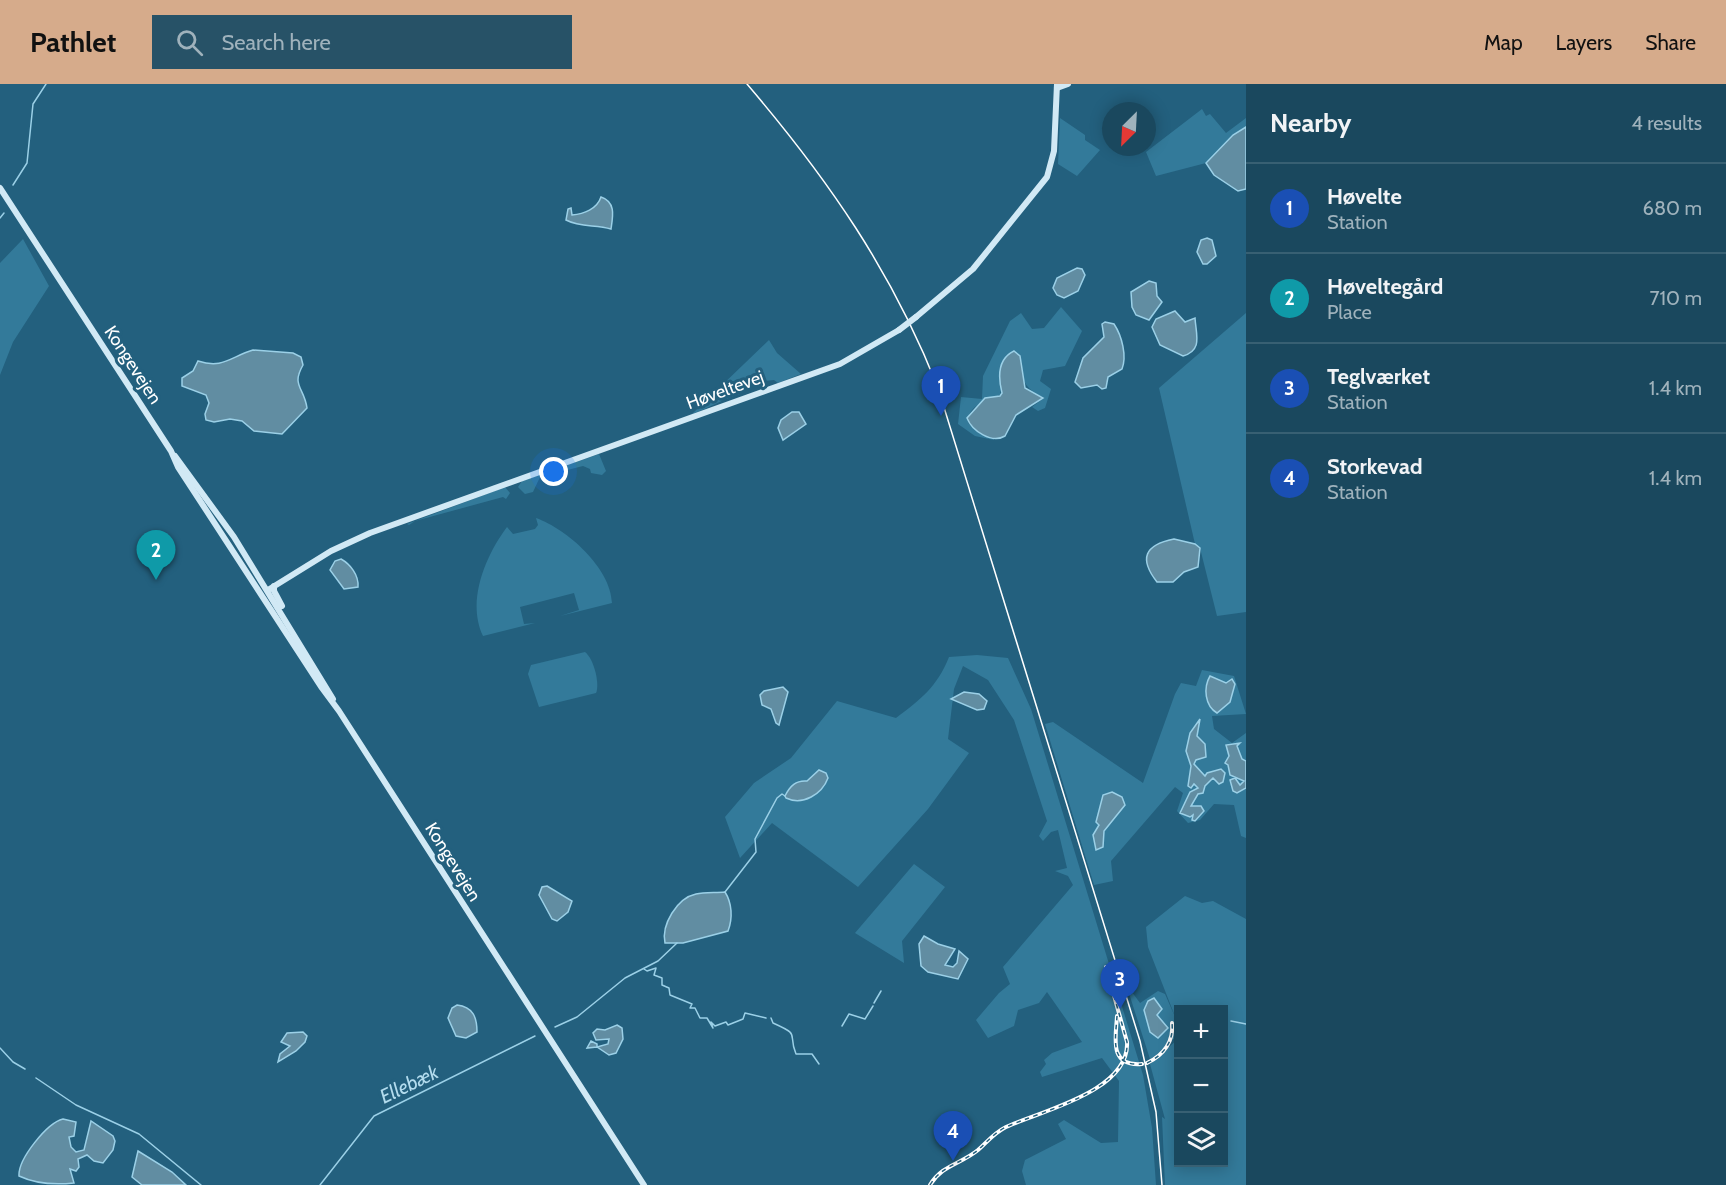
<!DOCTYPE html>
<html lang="en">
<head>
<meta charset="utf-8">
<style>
  :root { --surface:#1a485e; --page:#275267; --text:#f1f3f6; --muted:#9fb2bc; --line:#386073; --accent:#d6ab8b }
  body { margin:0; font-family:Cabin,sans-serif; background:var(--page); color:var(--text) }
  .controls { position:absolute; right:18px; bottom:18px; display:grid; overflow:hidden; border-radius:0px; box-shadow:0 3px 15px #0003 }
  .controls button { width:54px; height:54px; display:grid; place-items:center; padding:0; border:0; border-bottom:2px solid var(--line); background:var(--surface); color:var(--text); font:30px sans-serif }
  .compass { position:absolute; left:1102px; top:18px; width:54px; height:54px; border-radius:50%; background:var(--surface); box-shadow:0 3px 15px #0003; rotate:204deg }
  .you { position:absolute; left:554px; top:388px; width:21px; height:21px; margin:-15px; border:4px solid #fff; border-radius:50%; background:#1a73e8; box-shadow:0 0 0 9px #1a73e833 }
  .badge { display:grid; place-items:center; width:39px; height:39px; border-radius:50%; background:var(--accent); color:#fff; font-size:20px; font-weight:700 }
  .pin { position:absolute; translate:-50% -50px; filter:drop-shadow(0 2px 3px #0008) }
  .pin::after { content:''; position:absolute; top:32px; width:21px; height:18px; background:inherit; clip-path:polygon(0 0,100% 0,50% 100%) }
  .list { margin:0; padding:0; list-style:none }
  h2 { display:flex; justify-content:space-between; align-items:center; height:78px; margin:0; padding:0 24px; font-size:26px }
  h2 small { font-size:20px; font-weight:400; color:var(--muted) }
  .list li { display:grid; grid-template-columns:39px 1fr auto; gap:18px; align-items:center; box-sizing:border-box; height:90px; padding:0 24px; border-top:2px solid var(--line) }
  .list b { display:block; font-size:22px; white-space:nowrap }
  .list p { margin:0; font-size:20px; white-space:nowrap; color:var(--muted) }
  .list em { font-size:20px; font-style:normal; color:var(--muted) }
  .icon { flex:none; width:33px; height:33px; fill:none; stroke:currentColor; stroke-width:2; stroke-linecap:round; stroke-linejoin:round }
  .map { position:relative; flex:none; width:1246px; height:1101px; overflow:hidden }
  header { display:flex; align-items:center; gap:36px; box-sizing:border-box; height:84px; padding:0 30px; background:var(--accent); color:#111 }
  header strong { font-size:28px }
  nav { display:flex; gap:33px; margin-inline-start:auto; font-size:21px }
  .search { width:420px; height:54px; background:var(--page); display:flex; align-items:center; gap:15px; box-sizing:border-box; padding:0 21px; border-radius:0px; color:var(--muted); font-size:22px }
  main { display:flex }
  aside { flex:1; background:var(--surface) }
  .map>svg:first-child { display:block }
</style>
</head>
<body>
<header>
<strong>Pathlet</strong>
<div class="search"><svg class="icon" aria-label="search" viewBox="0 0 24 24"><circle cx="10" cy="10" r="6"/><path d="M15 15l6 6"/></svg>Search here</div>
<nav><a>Map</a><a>Layers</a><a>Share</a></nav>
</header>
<main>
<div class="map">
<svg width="1246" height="1101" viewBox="0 0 1246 1101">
  <rect width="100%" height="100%" fill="#23607e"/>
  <g fill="#337a9a" fill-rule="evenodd">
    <path d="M 1202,25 L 1206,32 L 1210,30 L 1226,49 L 1246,34 L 1246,43 L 1233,51 L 1206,79 L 1156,92 L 1146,68 Z"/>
    <path d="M 1060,34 L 1085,51 L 1085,56 L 1100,66 L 1077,92 L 1058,80 Z"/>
    <path d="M 23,155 L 49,202 L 13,258 L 0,291 L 0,179 Z"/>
    <path d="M 1061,223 L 1082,247 L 1065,282 L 1043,286 L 1040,297 L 1051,305 L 1045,324 L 1038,327 L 1032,323 L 1044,314 C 1018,300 1025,296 1020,271 L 1014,267 C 993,276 1004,294 1000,311 C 987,317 967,321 968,339 L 984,350 L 994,351 L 994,356 L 975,352 L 958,340 L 961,313 L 982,315 L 983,292 L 1010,237 L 1021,229 L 1032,245 L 1044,244 Z"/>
    <path d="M 1246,229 L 1246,528 L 1217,532 L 1200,464 L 1195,460 L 1159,304 Z"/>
    <path d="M 769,256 L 777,269 L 801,290 L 778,299 L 774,296 L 747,299 L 740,310 C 722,315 710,324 692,330 Z"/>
    <path d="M 599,370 L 606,387 L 602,391 L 591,389 L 590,385 L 583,382 L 540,393 L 533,408 L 525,410 L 518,403 L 522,397 Z"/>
    <path d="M 505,403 L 510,409 L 506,415 L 503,413 L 415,437 L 409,441 L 407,440 Z"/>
    <path d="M 536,434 C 567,445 611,484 612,519 L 560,532 L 579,526 L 574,509 L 520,523 L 524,540 L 535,539 L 483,552 C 466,517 486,471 507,443 L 513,450 L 535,445 L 538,441 Z"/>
    <path d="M 585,568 C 594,575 600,600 596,609 L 539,623 L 528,590 L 531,581 Z"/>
    <path d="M 977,571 L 1008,574 L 1031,625 L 1143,991 L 1152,1044 L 1156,1101 L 1026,1101 L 1022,1087 L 1025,1076 L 1066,1055 L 1058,1040 L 1064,1036 L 1101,1059 L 1118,1058 L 1119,997 L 1102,974 L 1042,993 L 1040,988 L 1046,980 L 1044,976 L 1052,969 L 1082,958 L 1047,908 L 1039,919 L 1018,926 L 1014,942 L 988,954 L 976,936 L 999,909 L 1010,900 L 1003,883 L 1073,801 L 1068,792 L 1055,787 L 1067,784 L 1058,746 L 1051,748 L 1043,757 L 1039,752 L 1047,737 L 1014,636 L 988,596 L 963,582 L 954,605 L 948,655 L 969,669 L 928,725 L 858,803 L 772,739 L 740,774 L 725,733 L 754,699 L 791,674 L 837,617 L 896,634 C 921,615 937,603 949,573 Z"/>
    <path d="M 1202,586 L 1234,592 L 1246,630 L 1212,632 L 1214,645 L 1232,659 L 1246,649 L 1246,754 L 1241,752 L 1234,721 L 1214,720 L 1200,736 L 1188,739 L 1177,727 L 1183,709 L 1175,703 L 1111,777 L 1113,797 L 1094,801 L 1045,640 L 1053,638 L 1143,699 L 1175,610 L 1181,599 L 1196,602 Z"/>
    <path d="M 914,780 L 945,803 L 902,857 L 904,879 L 855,849 Z"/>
    <path d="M 1185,812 L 1202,819 L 1213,817 L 1246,835 L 1246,1101 L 1165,1101 L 1162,1033 L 1165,1035 L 1150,980 L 1178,955 L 1178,1078 L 1224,1078 L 1224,926 L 1178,926 L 1178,952 C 1166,958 1162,969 1150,975 L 1126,900 L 1140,919 L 1158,907 L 1165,910 L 1176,935 L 1148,863 L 1146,843 ZM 1154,914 L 1156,931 L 1166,946 L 1158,954 L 1146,934 L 1145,921 Z"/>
  </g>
  <g fill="#618da2" stroke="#9bd0e7" stroke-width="1.5">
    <path d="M 1246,43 L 1246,105 L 1238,107 L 1214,91 L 1206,79 L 1233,51 Z"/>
    <path d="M 601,113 C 616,118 613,132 611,145 C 596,140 581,144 566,136 L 568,125 L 571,124 L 572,131 C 584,130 597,125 601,113 Z"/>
    <path d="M 1207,154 L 1212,156 L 1216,172 L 1207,180 L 1203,180 L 1197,168 L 1201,156 Z"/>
    <path d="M 1077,184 L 1082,185 L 1085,191 L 1078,207 L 1064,214 L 1057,211 L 1053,204 L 1057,194 Z"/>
    <path d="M 1149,197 L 1156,199 L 1157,212 L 1162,218 L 1149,236 L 1136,231 L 1132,223 L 1131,208 Z"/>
    <path d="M 1175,227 L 1185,238 L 1195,234 C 1196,251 1203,266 1183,272 L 1160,261 L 1152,243 L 1156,235 Z"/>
    <path d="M 1105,238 L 1114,240 C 1122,252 1127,272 1122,285 L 1108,293 L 1106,304 L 1102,305 L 1097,301 L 1081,304 L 1075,298 L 1083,274 L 1104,253 L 1102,240 Z"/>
    <path d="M 253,266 L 293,269 L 301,273 L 303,281 C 291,302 304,303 307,324 L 282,350 L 254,347 L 242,337 L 230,335 L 214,338 L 206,336 L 205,330 L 209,319 L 206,311 L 182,302 L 182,294 L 193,287 L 198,277 C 223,285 230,273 253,266 Z"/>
    <path d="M 1014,267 L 1020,272 L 1025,304 L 1043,314 L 1016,331 L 1005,352 C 992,360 972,347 967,334 L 985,314 L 1000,312 L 1002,309 C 998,293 997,275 1014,267 Z"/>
    <path d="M 792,328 L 799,328 L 806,340 L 783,356 L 778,344 L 781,336 Z"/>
    <path d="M 1174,455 L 1195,460 L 1200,464 L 1198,483 L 1184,488 L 1173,498 L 1157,498 C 1139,475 1144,461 1174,455 Z"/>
    <path d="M 341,475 C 350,480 359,491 358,503 L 344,505 L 330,486 L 335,477 Z"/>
    <path d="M 1210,592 L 1226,599 L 1232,595 L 1235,600 L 1230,618 L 1217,629 C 1205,622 1203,604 1210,592 Z"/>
    <path d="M 783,603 L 788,608 L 779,641 L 776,639 L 771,625 L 762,621 L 760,611 L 764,607 Z"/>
    <path d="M 964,608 L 979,610 L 987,617 L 984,625 L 977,626 L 951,615 Z"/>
    <path d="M 1200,635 L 1197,652 L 1205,660 L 1206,673 L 1196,676 L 1194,680 L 1205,692 L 1207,689 L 1221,685 L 1225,689 L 1223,698 L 1219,700 L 1213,694 L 1205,702 L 1203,709 L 1198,710 L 1191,722 L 1201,722 L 1204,727 L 1195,737 L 1192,736 L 1193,731 L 1190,733 L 1180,729 L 1190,708 L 1198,704 L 1194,700 L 1191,704 L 1188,702 L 1191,682 L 1186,667 L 1190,649 Z"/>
    <path d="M 1240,659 L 1237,662 L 1242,675 L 1246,677 L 1246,704 L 1237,709 L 1233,707 L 1230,696 L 1235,694 L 1240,701 L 1244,697 L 1230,691 L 1228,681 L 1225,679 L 1229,672 L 1226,661 Z"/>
    <path d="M 819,686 L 826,689 L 828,694 C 822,710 803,722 786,714 L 785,712 C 790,702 796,696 807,697 Z"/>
    <path d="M 1112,708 L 1122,713 L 1125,721 L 1104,747 L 1103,763 L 1096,766 L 1093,751 L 1099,741 L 1096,738 L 1103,711 Z"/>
    <path d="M 547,802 L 572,817 L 568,828 L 557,837 L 552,835 L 539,811 L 542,803 Z"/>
    <path d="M 725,808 C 732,819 733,834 728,847 L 683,859 L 665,859 C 661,841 677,814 696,810 C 705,808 716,809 725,808 Z"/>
    <path d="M 924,852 L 938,860 L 955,865 L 945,881 L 953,883 L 957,879 L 959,867 L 968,875 L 958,895 L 928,888 L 921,882 L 919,860 Z"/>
    <path d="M 1154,914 L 1162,925 L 1157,931 L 1168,944 L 1158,954 L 1150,948 L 1144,926 L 1148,917 Z"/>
    <path d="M 457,921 C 473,923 477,933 477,948 L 466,954 L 456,952 L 448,934 L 452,924 Z"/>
    <path d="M 617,941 L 622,944 L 623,955 L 616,969 L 609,971 L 597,963 L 587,964 L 591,957 L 597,960 L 597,963 L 608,960 L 609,955 L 596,956 L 593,949 L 597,945 L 605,946 Z"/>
    <path d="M 303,948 L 307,952 L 305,958 L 296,967 L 278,978 L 280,970 L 290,962 L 281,958 L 287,949 Z"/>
    <path d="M 63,1035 L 76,1038 L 74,1052 L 69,1053 L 71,1063 L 76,1068 L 84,1066 L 91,1037 L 113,1052 L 115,1057 L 113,1066 L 103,1079 L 94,1077 L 87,1071 L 78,1075 L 79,1083 L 76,1087 L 70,1085 L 74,1099 C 55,1101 36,1100 19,1092 C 18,1075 47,1039 63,1035 Z"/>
    <path d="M 138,1067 L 172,1088 L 186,1101 L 142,1101 L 132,1093 Z"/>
  </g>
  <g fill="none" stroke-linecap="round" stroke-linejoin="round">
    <g stroke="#9bd0e7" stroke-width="1.5">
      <path d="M 13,101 L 27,79 L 33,20 L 46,0"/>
      <path d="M 0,134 L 4,129"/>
      <path d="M 725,808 L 756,768 L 755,755 L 777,714 L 782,710 L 785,712"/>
      <path d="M 644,885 L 647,887 L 656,884 L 654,891 L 662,894 L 662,901 L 669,904 L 670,911 L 692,920 L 690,924 L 695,924 L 700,934 L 707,934 L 713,944 L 711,938 L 715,942 L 726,938 L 728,941 L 743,935 L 745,929 L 766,934"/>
      <path d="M 874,919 L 881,907"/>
      <path d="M 771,934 L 773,939 C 802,952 787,948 796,970 L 812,970 L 819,980"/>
      <path d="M 1224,937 L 1225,937"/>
      <path d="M 1231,937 L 1246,940"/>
      <path d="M 842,942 L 849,930 L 865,935 L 873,922"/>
      <path d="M 555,943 L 577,933 L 625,894 L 658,877 L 677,859"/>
      <path d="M 0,964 L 13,978 L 25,985"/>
      <path d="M 36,994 L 76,1021 L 139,1050 L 201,1101"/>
      <path d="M 320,1101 L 374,1032 L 535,952"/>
    </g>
    <g stroke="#d1e9f5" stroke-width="6">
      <path d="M 1057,4 L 1068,0"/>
      <path d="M 0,104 L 171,367 L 178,383 L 322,604 L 339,627 L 644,1101"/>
      <path d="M 916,233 L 973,185 L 1047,93 L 1054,67 L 1057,0"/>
      <path d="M 175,372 L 234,453 L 333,615"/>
      <path d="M 274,502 L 274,507 L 282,522"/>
      <path d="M 268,506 L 331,467 L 370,449 L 840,280 L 899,246"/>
    </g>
    <path stroke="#fff" stroke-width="1.5" d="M 747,0 C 828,95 892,187 938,304 L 1140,957 L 1156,1028 L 1162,1101"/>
    <defs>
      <g id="rail">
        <path d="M 1117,932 C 1116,953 1108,983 1142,980"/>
        <path d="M 1147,979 C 1164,971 1174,957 1172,939"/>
        <path d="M 930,1101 C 942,1081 961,1080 978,1066 C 987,1058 994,1049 1006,1043 C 1041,1027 1130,1007 1127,958 L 1106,883"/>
      </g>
    </defs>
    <use href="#rail" stroke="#fff" stroke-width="4"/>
    <use href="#rail" stroke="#23607e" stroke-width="1.5" stroke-dasharray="4.5" stroke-linecap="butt"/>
    <path stroke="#d1e9f5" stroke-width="6" d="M 899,246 L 916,233"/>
  </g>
  <g text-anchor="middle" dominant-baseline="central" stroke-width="6" stroke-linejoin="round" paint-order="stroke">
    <g font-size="18" fill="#fff" stroke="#23607e">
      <text transform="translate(133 281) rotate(57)">Kongevejen</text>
      <text transform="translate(725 306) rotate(-20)">Høveltevej</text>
      <text transform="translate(453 778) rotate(58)">Kongevejen</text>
    </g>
    <g font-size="20" font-style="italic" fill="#b3dcee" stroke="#23607e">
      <text transform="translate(409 1000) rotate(-26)">Ellebæk</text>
    </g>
  </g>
</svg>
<div class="controls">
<button>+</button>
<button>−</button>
<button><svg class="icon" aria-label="layers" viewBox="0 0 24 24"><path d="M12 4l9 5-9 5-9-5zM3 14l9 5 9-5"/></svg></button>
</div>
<svg class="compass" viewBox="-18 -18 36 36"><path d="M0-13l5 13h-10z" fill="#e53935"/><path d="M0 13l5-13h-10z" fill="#9fb2bc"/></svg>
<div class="you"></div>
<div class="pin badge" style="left:941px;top:332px;background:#1a4fb4">1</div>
<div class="pin badge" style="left:156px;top:496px;background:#0f9aa8">2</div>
<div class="pin badge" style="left:1120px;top:925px;background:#1a4fb4">3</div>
<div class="pin badge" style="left:953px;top:1077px;background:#1a4fb4">4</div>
</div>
<aside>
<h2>Nearby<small>4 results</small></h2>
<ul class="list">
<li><span class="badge" style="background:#1a4fb4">1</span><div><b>Høvelte</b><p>Station</p></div><em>680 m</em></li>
<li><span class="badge" style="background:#0f9aa8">2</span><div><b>Høveltegård</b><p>Place</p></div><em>710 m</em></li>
<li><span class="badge" style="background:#1a4fb4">3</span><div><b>Teglværket</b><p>Station</p></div><em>1.4 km</em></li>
<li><span class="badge" style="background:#1a4fb4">4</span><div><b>Storkevad</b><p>Station</p></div><em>1.4 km</em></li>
</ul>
</aside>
</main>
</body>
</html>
